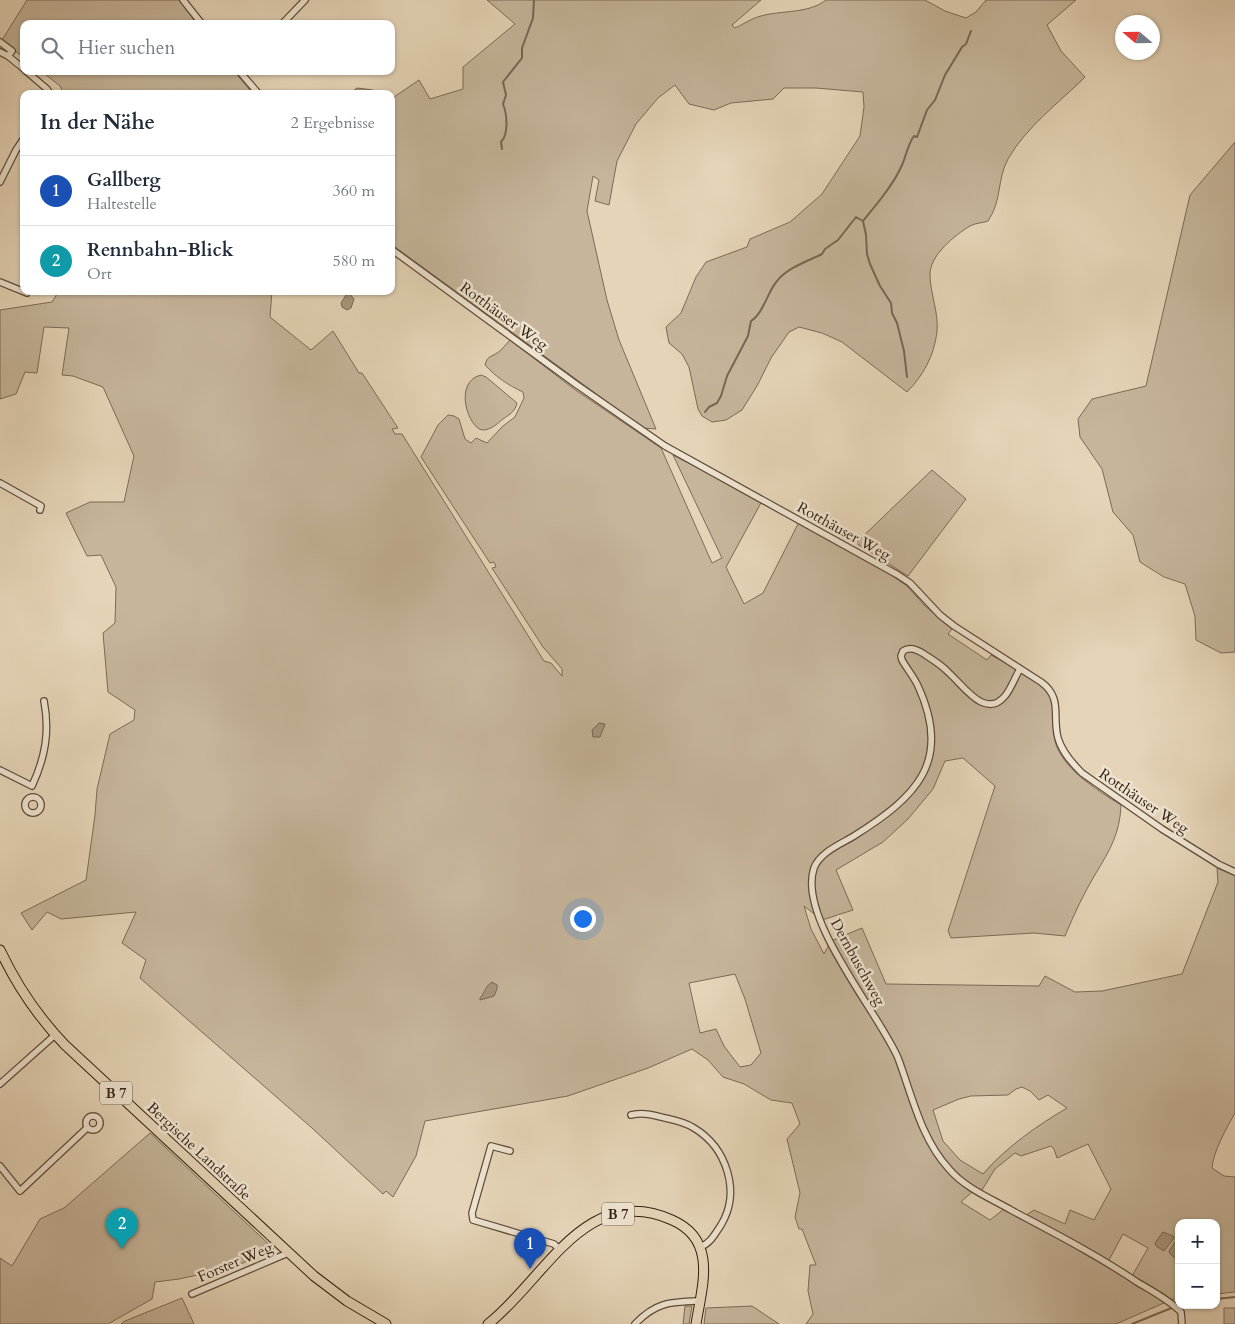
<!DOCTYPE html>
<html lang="de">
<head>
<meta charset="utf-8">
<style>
  :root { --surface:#fff; --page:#f6f6f7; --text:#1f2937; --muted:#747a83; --line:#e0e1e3; --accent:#8f2418 }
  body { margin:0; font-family:Cardo,serif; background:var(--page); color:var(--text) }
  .controls { position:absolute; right:15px; bottom:15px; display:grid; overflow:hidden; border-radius:10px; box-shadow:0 1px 4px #0004 }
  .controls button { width:45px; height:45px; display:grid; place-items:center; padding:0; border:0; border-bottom:1px solid var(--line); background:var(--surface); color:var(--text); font:25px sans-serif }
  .compass { position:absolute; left:1115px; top:15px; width:45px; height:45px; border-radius:50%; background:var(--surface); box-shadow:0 1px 4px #0004; rotate:290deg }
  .you { position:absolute; left:582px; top:918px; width:18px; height:18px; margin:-12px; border:4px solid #fff; border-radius:50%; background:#1a73e8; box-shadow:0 0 0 8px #1a73e833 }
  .badge { display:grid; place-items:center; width:32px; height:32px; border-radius:50%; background:var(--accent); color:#fff; font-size:16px; font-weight:700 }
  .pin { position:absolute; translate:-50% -41px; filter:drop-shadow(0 1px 2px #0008) }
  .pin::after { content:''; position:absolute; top:26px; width:18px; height:15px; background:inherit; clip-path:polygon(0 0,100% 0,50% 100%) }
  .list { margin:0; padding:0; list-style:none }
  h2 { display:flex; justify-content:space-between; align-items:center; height:65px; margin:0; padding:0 20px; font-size:21px }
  h2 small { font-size:16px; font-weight:400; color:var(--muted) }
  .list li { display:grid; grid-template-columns:32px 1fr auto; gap:15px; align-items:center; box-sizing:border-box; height:70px; padding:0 20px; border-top:1px solid var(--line) }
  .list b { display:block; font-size:19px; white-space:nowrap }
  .list p { margin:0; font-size:16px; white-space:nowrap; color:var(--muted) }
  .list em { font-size:16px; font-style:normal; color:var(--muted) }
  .icon { flex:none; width:28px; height:28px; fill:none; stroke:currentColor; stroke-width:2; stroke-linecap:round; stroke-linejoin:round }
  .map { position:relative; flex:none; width:1235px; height:1324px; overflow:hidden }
  .search { position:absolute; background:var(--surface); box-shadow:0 1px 4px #0004; left:20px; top:20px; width:375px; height:55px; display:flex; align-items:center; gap:12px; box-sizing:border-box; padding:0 18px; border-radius:10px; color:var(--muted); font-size:19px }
  .panel { position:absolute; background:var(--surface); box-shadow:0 1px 4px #0004; left:20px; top:90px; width:375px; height:205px; border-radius:10px }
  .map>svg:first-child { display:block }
</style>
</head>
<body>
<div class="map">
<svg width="1235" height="1324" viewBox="0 0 1235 1324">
  <rect width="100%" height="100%" fill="#e5d4b7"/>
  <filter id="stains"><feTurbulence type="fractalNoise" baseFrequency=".004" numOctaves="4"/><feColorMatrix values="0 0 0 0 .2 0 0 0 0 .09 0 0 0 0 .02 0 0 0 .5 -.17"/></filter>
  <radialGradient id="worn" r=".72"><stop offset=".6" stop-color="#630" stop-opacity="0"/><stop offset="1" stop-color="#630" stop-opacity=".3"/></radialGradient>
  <g fill="#c6b59b" stroke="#7c6a56" fill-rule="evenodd">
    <path d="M 27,0 L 179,0 L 197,24 L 24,24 L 24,58 L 2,40 Z"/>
    <path d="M 487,0 L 761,0 L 732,25 L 735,28 C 744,24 752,18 761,16 C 782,10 808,14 826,0 L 925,0 L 945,11 L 966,18 L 976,12 L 986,0 L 1076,0 L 1047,25 L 1061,51 L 1085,77 C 1059,103 1027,126 1008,159 C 997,179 1002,201 988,221 C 983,223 975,223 970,226 C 955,235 929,256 930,275 C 930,293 939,313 937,332 C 934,356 923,376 907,392 L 842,342 L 822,333 L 799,327 L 789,332 L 771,358 L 757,386 L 742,410 L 726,420 L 712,422 L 702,416 L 698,409 L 689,367 L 682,354 L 669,343 L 666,327 L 681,313 L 696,277 L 706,262 L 747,247 L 750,239 L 790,222 L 822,194 L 860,136 L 864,107 L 863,92 L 816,88 L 784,88 L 773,99 L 731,103 L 714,110 L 689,104 L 675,85 L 658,98 L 636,124 L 617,161 L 609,205 L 595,201 L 599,180 L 593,176 L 587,211 L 607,300 L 619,340 L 656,429 L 643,428 L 391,244 L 391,99 L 419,80 L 430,99 L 463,89 L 463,67 L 515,24 Z"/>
    <path d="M 41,71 L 234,71 L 253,94 L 64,94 L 60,86 Z"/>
    <path d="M 1235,142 L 1235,652 L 1221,653 L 1196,640 L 1195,616 L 1185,584 L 1164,577 L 1140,562 L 1133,535 L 1113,512 L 1102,469 L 1080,437 L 1078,419 L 1092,399 L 1146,386 L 1190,195 Z"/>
    <path d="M 59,291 L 272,291 L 270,317 L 311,350 L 333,331 L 359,373 L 362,373 L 398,428 L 392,429 L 395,434 L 402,434 L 544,661 L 551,663 L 562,676 L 562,669 L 543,647 L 492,568 L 496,567 L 494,562 L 490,563 L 421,457 L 438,425 L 448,415 L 454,416 L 459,419 L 465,439 L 471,443 L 476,438 L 487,443 L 503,426 L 515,417 L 524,398 L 523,392 C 508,385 496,377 485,365 C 487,356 491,357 497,353 C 502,350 506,344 510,340 L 574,389 L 661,448 L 712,563 L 722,558 L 673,455 L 762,501 L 726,567 L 744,604 L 763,593 L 799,522 L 888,573 L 907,586 L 925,606 L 952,629 L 948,634 L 987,660 L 991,655 C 1008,665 1038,677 1049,693 C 1056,704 1053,722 1054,735 C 1056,765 1098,791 1121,805 C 1120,833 1110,850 1096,873 C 1084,893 1074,914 1065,936 L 1034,933 L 951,938 L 948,931 L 995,786 L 963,758 L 945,761 L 933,789 L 908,819 L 883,842 L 836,870 L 853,910 L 822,920 L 804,906 L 811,929 L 824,954 L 831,941 L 862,928 L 886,984 L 1039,986 L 1045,976 L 1075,992 L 1102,991 L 1182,974 L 1218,882 L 1217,868 L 1235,876 L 1235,1113 C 1227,1127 1213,1152 1212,1168 L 1224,1176 L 1235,1177 L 1235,1292 L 1216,1294 L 1216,1223 L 1179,1223 L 1179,1241 L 1176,1241 L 1177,1258 L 1179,1256 L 1179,1298 L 1173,1299 L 1116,1324 L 806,1324 L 813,1314 L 808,1291 L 810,1265 L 816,1265 L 802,1229 L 799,1229 L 795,1217 L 800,1193 L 787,1139 L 800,1124 L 792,1103 L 771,1100 L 744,1084 L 723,1077 L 708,1060 L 692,1049 L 648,1068 L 568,1096 L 425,1121 L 416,1156 L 393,1197 L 386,1191 L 383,1194 L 312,1128 L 140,978 L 146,960 L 122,943 L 136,912 L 61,919 L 47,912 L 32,930 L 21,913 L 86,880 L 95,815 L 97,789 L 110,734 L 134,720 L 135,710 L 108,692 L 103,633 L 115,623 L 116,587 L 101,555 L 87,556 L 66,513 L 90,502 L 124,502 L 134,456 L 103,387 L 73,376 L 62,375 L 69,328 L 44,327 L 37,373 L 25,372 L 16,394 L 0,399 L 0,310 L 52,302 ZM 735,974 L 745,999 L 761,1053 L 751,1065 L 740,1067 L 724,1046 L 716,1029 L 700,1033 L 689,983 ZM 1022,1087 L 1030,1091 L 1039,1100 L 1048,1095 L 1067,1108 C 1038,1125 1005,1148 983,1174 L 960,1160 L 943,1141 L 933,1110 L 959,1099 L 971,1096 L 1008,1095 L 1016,1089 ZM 1088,1144 L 1111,1189 L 1094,1220 L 1070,1210 L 1065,1224 L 1034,1210 L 1025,1216 L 1004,1209 L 990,1220 L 961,1202 L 972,1192 L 982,1190 L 995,1169 L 1015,1153 L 1021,1156 L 1051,1146 L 1054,1149 L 1057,1158 ZM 1123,1234 L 1148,1248 L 1132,1276 L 1109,1260 Z"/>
    <path d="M 481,375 L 486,377 L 517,403 C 515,412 510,414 503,419 C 497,424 491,430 483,430 C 469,430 452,382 481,375 Z"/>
    <path d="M 932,470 L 966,499 L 908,576 L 856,543 Z"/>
    <path d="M 150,1133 L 274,1249 L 234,1267 L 179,1279 L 155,1282 L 152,1299 L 108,1324 L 0,1324 L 0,1258 L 12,1266 L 40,1219 L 64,1208 Z"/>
    <path d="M 182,1298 L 194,1324 L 121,1324 L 125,1321 Z"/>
    <path d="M 685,1306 L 692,1306 L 689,1324 L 683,1324 Z"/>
    <path d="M 752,1306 L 779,1324 L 704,1324 L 706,1308 Z"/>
    <rect x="1224" y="1308" width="11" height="16"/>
  </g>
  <g fill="#a8967e" stroke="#786652">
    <path d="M 357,88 L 373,90 L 375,93 L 349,94 Z"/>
    <path d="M 350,294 L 354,299 L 351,308 L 347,310 L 342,307 L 341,303 L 346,295 Z"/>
    <path d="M 599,723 L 605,724 L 600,737 L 593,737 L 592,730 Z"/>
    <path d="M 492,982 L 497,985 L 497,989 L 494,996 L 480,1000 L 480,998 C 485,993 485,986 492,982 Z"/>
    <path d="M 1163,1232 L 1173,1236 L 1174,1238 L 1164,1251 L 1156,1246 L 1155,1243 Z"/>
    <path d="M 1176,1241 L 1179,1241 L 1179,1256 L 1175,1258 L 1170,1254 L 1169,1251 Z"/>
  </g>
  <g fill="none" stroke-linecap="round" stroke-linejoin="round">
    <g stroke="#786652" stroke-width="2">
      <path d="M 502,149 L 501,142 C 509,134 507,114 503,104 L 506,95 L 503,82 L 522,58 L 522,48 L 533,18 L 534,0"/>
      <path d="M 907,377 L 904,351 L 897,323 L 892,313 L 891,303 L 880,286 L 870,264 L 867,254 L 866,235 L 863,221 C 876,205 894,184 902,165 C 906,156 908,144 914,136 L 917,137 L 927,110 L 935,100 L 945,75 L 962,47 L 966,44 L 971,31"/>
      <path d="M 705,412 L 709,407 L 717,403 L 721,396 L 727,376 L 748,336 L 751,321 C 763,314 768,291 777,281 C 787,268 808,261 822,254 L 825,249 L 838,240 L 856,217 L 863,221"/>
      <path d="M 1216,1299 L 1235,1297"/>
      <path d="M 1132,1324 L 1179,1305"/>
    </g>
    <defs>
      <g id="minor">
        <path d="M 183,0 L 202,24"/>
        <path d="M 282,24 L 305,0"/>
        <path d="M 0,42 L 12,51 L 8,56"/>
        <path d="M 0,52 L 8,56 L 24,69"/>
        <path d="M 26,71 L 47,89 L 50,94"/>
        <path d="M 239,71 L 259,94"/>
        <path d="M 0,182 L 16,150 L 24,138"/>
        <path d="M 391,249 L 577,385 L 665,446 L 898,575 L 910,583 L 940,615 L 954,626 L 1041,682 C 1063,698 1052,716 1058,738 C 1062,752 1072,763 1082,773 L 1162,829 L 1218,864 L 1235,872"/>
        <path d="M 0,282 L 27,293"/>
        <path d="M 0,483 L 41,506 L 40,510"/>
        <path d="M 1020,669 C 1015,677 1011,689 1005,696 C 985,720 963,685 949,673 C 942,665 933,660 924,654 C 918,650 910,646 903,651 L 901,656 L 902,660 C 907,669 914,677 918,686 C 953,762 916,797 854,836 C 841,844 820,852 814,868 C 797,918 879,1013 898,1058 C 912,1095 921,1139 949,1169 C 965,1188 990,1198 1011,1210 C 1054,1233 1097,1255 1137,1282 C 1152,1291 1168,1299 1181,1312 L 1182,1324"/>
        <path d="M 0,770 L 32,786 C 45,758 50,732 44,701"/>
        <circle cx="33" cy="805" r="8"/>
        <path d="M 0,1084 L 55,1035"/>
        <path d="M 631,1115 C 644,1112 654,1115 665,1118 C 675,1120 686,1123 694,1128 C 727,1148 741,1192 721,1225 C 715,1234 710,1244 700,1247"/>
        <circle cx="93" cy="1123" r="7"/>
        <path d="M 510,1151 L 491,1146 L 472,1213 L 473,1220 L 554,1244 L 559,1249"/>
        <path d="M 0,1166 L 20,1191 L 87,1128"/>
        <path d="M 192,1294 L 288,1253"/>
        <path d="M 635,1324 C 656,1302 670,1302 699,1301"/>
      </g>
      <g id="primary">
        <path d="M 0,950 C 17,986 38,1017 65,1045 L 314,1276 L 347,1301 L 386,1324"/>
        <path d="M 488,1324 C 544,1281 585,1181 672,1220 C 718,1240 702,1286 696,1324"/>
      </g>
    </defs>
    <use href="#minor" stroke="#5e4c3a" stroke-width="8"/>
    <use href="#primary" stroke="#311f10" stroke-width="11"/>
    <use href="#minor" stroke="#eee3d0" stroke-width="5.5"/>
    <use href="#primary" stroke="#e5d4b7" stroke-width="9"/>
  </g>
  <g text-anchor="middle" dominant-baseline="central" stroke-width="5" stroke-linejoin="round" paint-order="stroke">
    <g fill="#eee3d0" stroke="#6a5a4a" stroke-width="1">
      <rect x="100" y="1081.5" width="32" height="23" rx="4"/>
      <rect x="602" y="1202.5" width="32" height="23" rx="4"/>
    </g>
    <g font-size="14" font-weight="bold" fill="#311f10">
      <text x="116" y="1093">B 7</text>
      <text x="618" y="1214">B 7</text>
    </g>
    <g font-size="15" fill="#311f10" stroke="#eee3d0">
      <text transform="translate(504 316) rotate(36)">Rotthäuser Weg</text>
      <text transform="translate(844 531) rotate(29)">Rotthäuser Weg</text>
      <text transform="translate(1144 801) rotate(34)">Rotthäuser Weg</text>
      <text transform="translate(858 962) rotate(61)">Dernbuschweg</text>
      <text transform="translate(199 1151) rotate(43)">Bergische Landstraße</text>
      <text transform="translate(235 1262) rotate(-23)">Forster Weg</text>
    </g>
  </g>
  <rect width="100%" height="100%" filter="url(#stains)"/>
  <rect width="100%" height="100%" fill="url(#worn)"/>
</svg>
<div class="controls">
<button>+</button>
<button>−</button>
</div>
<svg class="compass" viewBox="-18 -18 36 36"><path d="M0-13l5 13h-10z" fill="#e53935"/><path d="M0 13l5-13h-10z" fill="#747a83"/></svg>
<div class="you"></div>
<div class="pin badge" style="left:530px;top:1269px;background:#1a4fb4">1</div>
<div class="pin badge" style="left:122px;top:1249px;background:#0f9aa8">2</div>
<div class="search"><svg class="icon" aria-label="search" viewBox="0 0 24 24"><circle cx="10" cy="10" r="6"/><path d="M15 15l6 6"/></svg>Hier suchen</div>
<section class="panel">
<h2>In der Nähe<small>2 Ergebnisse</small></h2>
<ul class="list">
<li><span class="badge" style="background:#1a4fb4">1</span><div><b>Gallberg</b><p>Haltestelle</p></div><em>360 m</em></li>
<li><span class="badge" style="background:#0f9aa8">2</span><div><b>Rennbahn-Blick</b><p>Ort</p></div><em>580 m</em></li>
</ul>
</section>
</div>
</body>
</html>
